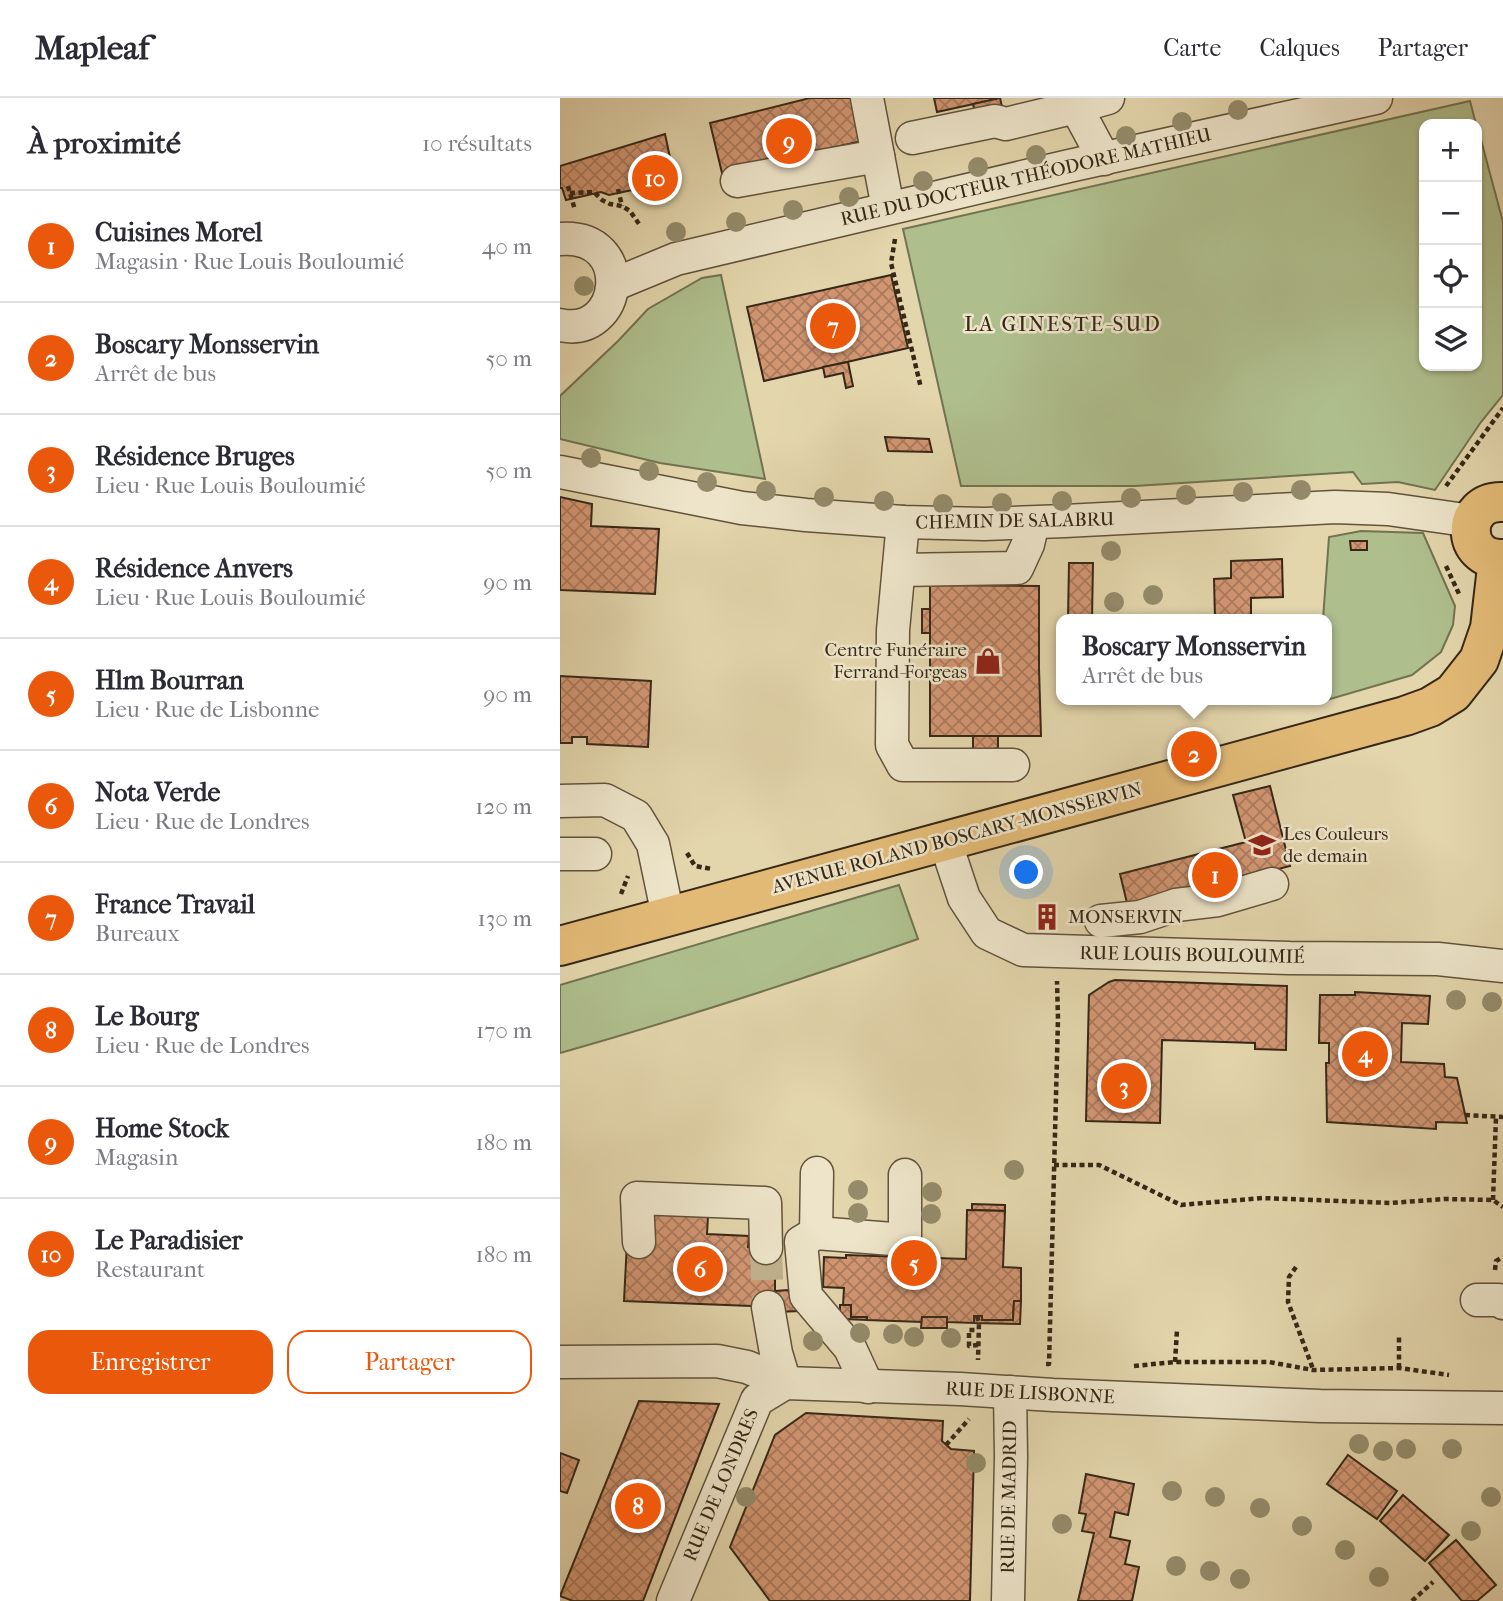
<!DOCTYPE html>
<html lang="fr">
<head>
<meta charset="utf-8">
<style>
  :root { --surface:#fff; --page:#f2f2f3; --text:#2b2b33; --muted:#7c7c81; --line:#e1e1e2; --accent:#ea580c }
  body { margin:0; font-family:"IM FELL French Canon",serif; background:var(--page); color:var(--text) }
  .controls { position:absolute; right:21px; top:21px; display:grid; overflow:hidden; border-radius:14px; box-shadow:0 2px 5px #0004 }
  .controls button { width:63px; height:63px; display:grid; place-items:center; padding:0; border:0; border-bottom:2px solid var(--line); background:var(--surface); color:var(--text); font:35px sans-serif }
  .you { position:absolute; left:467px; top:775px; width:24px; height:24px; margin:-18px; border:5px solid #fff; border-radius:50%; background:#1a73e8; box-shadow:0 0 0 10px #1a73e833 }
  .badge { display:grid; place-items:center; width:46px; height:46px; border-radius:50%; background:var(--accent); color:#fff; font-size:23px; font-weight:700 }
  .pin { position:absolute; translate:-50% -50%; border:4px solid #fff; box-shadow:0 2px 7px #0006 }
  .popup { position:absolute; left:496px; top:516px; width:276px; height:91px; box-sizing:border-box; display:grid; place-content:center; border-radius:14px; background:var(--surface); filter:drop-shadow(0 2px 5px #0005); font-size:23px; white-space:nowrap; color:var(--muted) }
  .popup b { font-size:26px; color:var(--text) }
  .popup::after { content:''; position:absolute; left:50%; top:100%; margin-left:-14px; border:14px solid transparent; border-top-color:var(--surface) }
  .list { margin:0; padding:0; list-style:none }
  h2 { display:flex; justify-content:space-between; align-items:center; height:91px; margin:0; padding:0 28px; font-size:30px }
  h2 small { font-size:23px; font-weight:400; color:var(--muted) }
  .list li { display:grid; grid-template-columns:46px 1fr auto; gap:21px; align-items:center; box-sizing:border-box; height:112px; padding:0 28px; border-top:2px solid var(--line) }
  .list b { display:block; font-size:26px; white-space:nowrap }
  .list p { margin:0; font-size:23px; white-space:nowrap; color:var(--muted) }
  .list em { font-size:23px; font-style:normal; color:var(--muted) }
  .actions { display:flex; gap:14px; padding:21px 28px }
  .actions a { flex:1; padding:16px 0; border:2px solid var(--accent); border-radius:21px; text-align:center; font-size:24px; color:var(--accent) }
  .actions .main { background:var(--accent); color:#fff }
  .icon { flex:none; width:38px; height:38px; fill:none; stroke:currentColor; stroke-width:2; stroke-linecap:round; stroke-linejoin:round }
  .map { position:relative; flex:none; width:943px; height:1503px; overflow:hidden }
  header { display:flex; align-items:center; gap:42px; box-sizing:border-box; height:98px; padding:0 35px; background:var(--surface); border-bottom:2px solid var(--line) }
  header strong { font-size:33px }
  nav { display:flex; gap:38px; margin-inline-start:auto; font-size:24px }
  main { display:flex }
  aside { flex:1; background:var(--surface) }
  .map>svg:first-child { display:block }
</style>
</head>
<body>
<header>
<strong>Mapleaf</strong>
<nav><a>Carte</a><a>Calques</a><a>Partager</a></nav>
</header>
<main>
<aside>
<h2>À proximité<small>10 résultats</small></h2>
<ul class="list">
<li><span class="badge">1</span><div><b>Cuisines Morel</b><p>Magasin · Rue Louis Bouloumié</p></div><em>40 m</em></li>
<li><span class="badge">2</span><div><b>Boscary Monsservin</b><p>Arrêt de bus</p></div><em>50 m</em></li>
<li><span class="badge">3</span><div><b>Résidence Bruges</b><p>Lieu · Rue Louis Bouloumié</p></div><em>50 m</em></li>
<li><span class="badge">4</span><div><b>Résidence Anvers</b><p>Lieu · Rue Louis Bouloumié</p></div><em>90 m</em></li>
<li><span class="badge">5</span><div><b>Hlm Bourran</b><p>Lieu · Rue de Lisbonne</p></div><em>90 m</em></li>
<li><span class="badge">6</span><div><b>Nota Verde</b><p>Lieu · Rue de Londres</p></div><em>120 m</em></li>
<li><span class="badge">7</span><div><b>France Travail</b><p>Bureaux</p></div><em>130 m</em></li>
<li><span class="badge">8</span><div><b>Le Bourg</b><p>Lieu · Rue de Londres</p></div><em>170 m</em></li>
<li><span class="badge">9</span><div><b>Home Stock</b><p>Magasin</p></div><em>180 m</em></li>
<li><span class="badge">10</span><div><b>Le Paradisier</b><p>Restaurant</p></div><em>180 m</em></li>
</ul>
<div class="actions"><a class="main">Enregistrer</a><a>Partager</a></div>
</aside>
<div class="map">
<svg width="943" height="1503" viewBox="0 0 943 1503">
  <defs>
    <pattern id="building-cross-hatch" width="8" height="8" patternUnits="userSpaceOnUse" patternTransform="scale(1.75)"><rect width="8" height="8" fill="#d29672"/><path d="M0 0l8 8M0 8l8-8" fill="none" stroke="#ab7a5d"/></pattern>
  </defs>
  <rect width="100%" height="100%" fill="#e3d5ac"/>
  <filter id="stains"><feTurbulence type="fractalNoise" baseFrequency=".00286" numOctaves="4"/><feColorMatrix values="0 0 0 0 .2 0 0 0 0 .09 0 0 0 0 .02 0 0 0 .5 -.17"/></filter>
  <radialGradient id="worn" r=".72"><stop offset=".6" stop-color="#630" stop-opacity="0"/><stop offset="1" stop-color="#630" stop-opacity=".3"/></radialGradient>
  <g fill="#afbe8d" stroke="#727352" stroke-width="2">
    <path d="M 910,3 L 916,26 L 864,26 L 864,268 L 917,268 L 917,27 L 943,124 L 943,297 L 921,324 L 875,392 L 838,384 L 802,386 L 793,374 L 575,388 L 401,388 L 343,131 Z"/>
    <path d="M 161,177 L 205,381 L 100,365 L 0,341 L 0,298 L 58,243 L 88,211 L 142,180 Z"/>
    <path d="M 801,433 L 863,435 L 895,508 L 893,527 L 881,554 L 852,577 L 767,602 L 767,521 L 763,521 L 769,439 Z"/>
    <path d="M 339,787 L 358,841 C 240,882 121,921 0,955 L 0,887 Z"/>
  </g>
  <g fill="url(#building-cross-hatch)" stroke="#362817" stroke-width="2">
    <path d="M 250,0 L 292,0 L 302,43 L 162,75 L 150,25 Z"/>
    <path d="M 374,0 L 441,0 L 377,14 Z"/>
    <path d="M 440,0 L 443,13 L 416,20 L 413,6 Z"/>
    <path d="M 105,36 L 115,83 L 49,97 L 41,94 L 6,102 L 2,90 L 0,90 L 0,68 Z"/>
    <path d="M 331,177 L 348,250 L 204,283 L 187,209 Z"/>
    <path d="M 288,264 L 293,288 L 286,290 L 283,275 L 265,279 L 263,269 Z"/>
    <path d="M 325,339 L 369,341 L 372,354 L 328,353 Z"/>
    <path d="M 0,399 L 32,406 L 31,428 L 99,431 L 95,496 L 0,492 Z"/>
    <path d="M 790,443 L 807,443 L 807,452 L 791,452 Z"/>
    <path d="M 722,461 L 723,499 L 691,500 L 691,521 L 655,521 L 654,481 L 671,480 L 671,463 Z"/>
    <path d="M 509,465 L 533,465 L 532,521 L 508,521 Z"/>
    <path d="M 370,487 L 479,488 L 479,570 L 481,638 L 370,638 Z"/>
    <rect x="362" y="511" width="8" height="24"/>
    <path d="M 0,578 L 91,583 L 88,649 L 27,646 L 27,639 L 12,639 L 12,645 L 0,645 Z"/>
    <path d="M 413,638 L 438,638 L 438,650 L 413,656 Z"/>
    <path d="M 710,688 L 730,768 L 568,809 L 560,776 L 686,744 L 673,697 Z"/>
    <rect x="479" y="815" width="16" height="9"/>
    <path d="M 555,882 L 727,888 L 726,952 L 695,951 L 695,945 L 602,942 L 600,1025 L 526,1023 L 529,897 L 549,884 Z"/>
    <path d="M 795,894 L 870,898 L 868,926 L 842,925 L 841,964 L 884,966 L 885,979 L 897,980 L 907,1025 L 876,1024 L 876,1031 L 767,1024 L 766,965 L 769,965 L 769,945 L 759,945 L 760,897 L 795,897 Z"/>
    <path d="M 412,1106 L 445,1107 L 445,1113 L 412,1112 Z"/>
    <path d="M 407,1112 L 445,1113 L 443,1169 L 461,1170 L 461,1203 L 454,1203 L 453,1222 L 422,1222 L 422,1218 L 414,1218 L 414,1225 L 387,1224 L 387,1219 L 362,1219 L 362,1224 L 307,1222 L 307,1219 L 291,1219 L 291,1207 L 283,1207 L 284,1190 L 263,1189 L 264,1159 L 286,1160 L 286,1157 L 406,1161 Z"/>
    <path d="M 94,1115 L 148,1118 L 147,1136 L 189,1138 L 188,1149 L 215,1150 L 215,1209 L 64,1203 L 67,1144 L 93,1144 Z"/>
    <path d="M 228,1192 L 240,1213 L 216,1214 L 216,1193 Z"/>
    <path d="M 454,1203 L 461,1203 L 460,1226 L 414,1225 L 414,1218 L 422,1218 L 422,1222 L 453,1222 Z"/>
    <path d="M 280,1207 L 291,1207 L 291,1219 L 307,1219 L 307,1222 L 283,1221 L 280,1218 Z"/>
    <path d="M 362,1219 L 387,1219 L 387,1230 L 361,1230 Z"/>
    <path d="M 79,1303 L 159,1306 L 83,1503 L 13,1503 L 0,1498 Z"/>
    <path d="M 246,1315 L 383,1323 L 382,1343 L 391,1351 L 414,1353 L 410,1503 L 210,1503 L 170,1449 L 215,1337 Z"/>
    <path d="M 0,1355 L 19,1362 L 7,1395 L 0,1393 Z"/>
    <path d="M 788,1357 L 837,1393 L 817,1421 L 767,1386 Z"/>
    <path d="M 526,1376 L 574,1386 L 568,1417 L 555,1414 L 550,1439 L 570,1443 L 565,1466 L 579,1469 L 572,1503 L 518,1503 L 534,1435 L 522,1433 L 526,1416 L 519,1415 Z"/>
    <path d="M 843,1397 L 889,1437 L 865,1463 L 820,1423 Z"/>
    <path d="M 896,1442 L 936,1487 L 917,1503 L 902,1503 L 869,1465 Z"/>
  </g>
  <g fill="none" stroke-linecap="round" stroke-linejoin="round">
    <path stroke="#c0b28e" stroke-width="32" stroke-dasharray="32 16" stroke-linecap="butt" d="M 206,1150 L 208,1209"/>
    <defs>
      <g id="minor">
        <path d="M 307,0 L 328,110"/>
        <path d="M 352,40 L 435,23 L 446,26 L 516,9"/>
        <path d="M 544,61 L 516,9 L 548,0"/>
        <path d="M 177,83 L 318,58"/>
        <path d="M 0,141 C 76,135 63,241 0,227"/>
        <path d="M 53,187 L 116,161 L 509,68 L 816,0"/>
        <path d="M 0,374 L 182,410 L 246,417 L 343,424 L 424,426 L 505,423 L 775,409 L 828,411 L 912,423"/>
        <path d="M 343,424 L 333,532 L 332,647 L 343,667 L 453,667"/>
        <path d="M 339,472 L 457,470 L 468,446 L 473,425"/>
        <path d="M 0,703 L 45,702 L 76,718 L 93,746 L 108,818"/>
        <path d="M 385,743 L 404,800 L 427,835 L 463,852 L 730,860 L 878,861 L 943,868"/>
        <path d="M 0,756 L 35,756"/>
        <path d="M 541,823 L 580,819 L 616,807 L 658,802 L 712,786"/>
        <path d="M 256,1135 L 257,1075"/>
        <path d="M 79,1144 L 77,1100 L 205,1105 L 206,1150"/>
        <path d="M 917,1202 L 939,1202 L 943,1205"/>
        <path d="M 208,1209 L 216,1255 L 225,1285"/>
        <path d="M 0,1264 L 157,1263 L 187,1269 L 225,1285 L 400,1291 L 493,1297 L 760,1308 L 943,1310"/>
        <path d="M 308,1289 L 290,1250 L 246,1198 L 241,1144 L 256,1135 L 345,1142 L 345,1077"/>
        <path d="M 113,1503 L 197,1302 L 225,1285"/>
        <path d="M 448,1503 L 451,1359 L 450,1294"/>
      </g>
      <g id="major">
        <path d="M 943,404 C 900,402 900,463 943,461"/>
        <path d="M 0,848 L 845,618 L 870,609 L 893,595 L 919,562 L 930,530 L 938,461"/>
      </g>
    </defs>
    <use href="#minor" stroke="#61533c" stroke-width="35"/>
    <use href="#major" stroke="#362817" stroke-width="42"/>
    <g stroke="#362817" stroke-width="4.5" stroke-dasharray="5 3.5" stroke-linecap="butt">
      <path d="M 8,88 L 15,112"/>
      <path d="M 58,91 L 62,108"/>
      <path d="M 10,95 L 34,94 L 42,102 L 50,106 L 62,108 L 70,113 L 79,126"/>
      <path d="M 335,141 L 331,165 L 361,290"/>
      <path d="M 886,388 L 943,310"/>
      <path d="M 886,468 L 900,498"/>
      <path d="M 368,554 L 369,547 L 365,547 L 365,552 L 370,553"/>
      <path d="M 127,755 L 135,768 L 152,771"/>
      <path d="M 61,796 L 68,778"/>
      <path d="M 905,1017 L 943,1019"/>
      <path d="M 494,1067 L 539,1067 L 621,1107 L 702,1100 L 831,1105 L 884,1101 L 933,1102 L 943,1109"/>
      <path d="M 933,1102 L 936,1019"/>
      <path d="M 736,1169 L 729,1179 L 728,1204 L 753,1271"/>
      <path d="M 935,1172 L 936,1163 L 943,1159"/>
      <path d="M 417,1218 L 419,1225 L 418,1262"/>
      <path d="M 418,1247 L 409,1248 L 409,1232 L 418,1232"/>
      <path d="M 615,1264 L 617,1232"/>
      <path d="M 486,1266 L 489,1266 L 498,921 L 497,883"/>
      <path d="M 574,1268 L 615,1264 L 709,1264 L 753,1272 L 839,1270 L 889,1277"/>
      <path d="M 839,1270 L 839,1239"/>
      <path d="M 386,1347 L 409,1321"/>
      <path d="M 852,1503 L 873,1484"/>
    </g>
    <use href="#minor" stroke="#ede4c9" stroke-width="32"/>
    <use href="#major" stroke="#e2ba76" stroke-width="38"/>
  </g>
  <g fill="#948b6a">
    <circle cx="678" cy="12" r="10"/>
    <circle cx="622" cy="24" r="10"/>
    <circle cx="566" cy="38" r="10"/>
    <circle cx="476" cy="57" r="10"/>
    <circle cx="418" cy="69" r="10"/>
    <circle cx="363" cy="83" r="10"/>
    <circle cx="289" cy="99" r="10"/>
    <circle cx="233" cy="112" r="10"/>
    <circle cx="176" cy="124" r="10"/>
    <circle cx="116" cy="134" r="10"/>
    <circle cx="24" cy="188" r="10"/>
    <circle cx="31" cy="360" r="10"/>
    <circle cx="89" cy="373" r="10"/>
    <circle cx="147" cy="384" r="10"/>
    <circle cx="741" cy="392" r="10"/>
    <circle cx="206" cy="393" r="10"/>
    <circle cx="683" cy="394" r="10"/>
    <circle cx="626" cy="397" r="10"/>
    <circle cx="264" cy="399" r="10"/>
    <circle cx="571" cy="400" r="10"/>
    <circle cx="324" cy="403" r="10"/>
    <circle cx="502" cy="403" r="10"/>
    <circle cx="442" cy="405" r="10"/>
    <circle cx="383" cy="406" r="10"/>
    <circle cx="551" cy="453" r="10"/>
    <circle cx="593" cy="497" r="10"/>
    <circle cx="554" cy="504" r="10"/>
    <circle cx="896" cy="902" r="10"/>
    <circle cx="932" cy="904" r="10"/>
    <circle cx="454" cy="1072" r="10"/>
    <circle cx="298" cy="1092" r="10"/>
    <circle cx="372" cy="1094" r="10"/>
    <circle cx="298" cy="1115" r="10"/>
    <circle cx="371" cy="1116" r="10"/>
    <circle cx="300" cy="1235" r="10"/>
    <circle cx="333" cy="1236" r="10"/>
    <circle cx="354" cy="1239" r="10"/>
    <circle cx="391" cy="1240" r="10"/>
    <circle cx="253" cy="1243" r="10"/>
    <circle cx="799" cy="1346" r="10"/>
    <circle cx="846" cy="1351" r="10"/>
    <circle cx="892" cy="1351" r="10"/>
    <circle cx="823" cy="1353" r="10"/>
    <circle cx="416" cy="1365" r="10"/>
    <circle cx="612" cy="1393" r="10"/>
    <circle cx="186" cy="1399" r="10"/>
    <circle cx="655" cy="1399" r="10"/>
    <circle cx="931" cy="1399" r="10"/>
    <circle cx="700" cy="1410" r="10"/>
    <circle cx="502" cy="1426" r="10"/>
    <circle cx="742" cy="1428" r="10"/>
    <circle cx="911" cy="1433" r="10"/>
    <circle cx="785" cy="1452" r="10"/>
    <circle cx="616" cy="1468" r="10"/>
    <circle cx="650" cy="1473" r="10"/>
    <circle cx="819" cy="1479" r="10"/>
    <circle cx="680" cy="1481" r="10"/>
  </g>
  <defs>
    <symbol id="shop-bare" viewBox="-9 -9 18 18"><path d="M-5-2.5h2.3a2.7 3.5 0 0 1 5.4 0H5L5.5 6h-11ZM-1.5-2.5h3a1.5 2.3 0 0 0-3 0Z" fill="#8f2418" stroke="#ede4c9" stroke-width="2.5" paint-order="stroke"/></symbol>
    <symbol id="school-bare" viewBox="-9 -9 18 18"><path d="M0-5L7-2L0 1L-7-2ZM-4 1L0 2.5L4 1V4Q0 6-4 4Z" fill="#8f2418" stroke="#ede4c9" stroke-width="2.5" paint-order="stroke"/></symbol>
    <symbol id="building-bare" viewBox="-9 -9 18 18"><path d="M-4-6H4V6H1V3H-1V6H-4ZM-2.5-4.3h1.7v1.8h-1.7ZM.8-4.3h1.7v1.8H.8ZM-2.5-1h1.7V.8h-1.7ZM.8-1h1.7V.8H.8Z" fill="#8f2418" stroke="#ede4c9" stroke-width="2.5" paint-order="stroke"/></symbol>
  </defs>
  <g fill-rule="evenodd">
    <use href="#shop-bare" x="409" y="544" width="38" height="38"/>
    <use href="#school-bare" x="683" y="728" width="38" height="38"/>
    <use href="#building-bare" x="468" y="800" width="38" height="38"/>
  </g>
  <g text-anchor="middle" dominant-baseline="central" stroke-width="5" stroke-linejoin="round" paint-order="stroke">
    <g font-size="19" fill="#362817" stroke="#ede4c9">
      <text transform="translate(466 79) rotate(-13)">RUE DU DOCTEUR THÉODORE MATHIEU</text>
      <text transform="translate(455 423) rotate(-1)">CHEMIN DE SALABRU</text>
      <text transform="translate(397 740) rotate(-15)">AVENUE ROLAND BOSCARY-MONSSERVIN</text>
      <text transform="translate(632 857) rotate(1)">RUE LOUIS BOULOUMIÉ</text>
      <text transform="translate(470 1295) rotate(3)">RUE DE LISBONNE</text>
      <text transform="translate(161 1387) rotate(-67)">RUE DE LONDRES</text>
      <text transform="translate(449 1399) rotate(-89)">RUE DE MADRID</text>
    </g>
    <g font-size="19" fill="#362817" stroke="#ede4c9" text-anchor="start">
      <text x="407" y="552" text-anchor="end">Centre Funéraire<tspan x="407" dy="22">Ferrand-Forgeas</tspan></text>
      <text x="723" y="736">Les Couleurs<tspan x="723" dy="22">de demain</tspan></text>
      <text x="508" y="819">MONSERVIN</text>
    </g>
    <g font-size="21" letter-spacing="2" fill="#362817" stroke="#ede4c9">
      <text x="503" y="226">LA GINESTE-SUD</text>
    </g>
  </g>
  <rect width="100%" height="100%" filter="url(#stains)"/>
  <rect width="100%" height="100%" fill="url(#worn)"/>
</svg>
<div class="controls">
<button>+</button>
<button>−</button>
<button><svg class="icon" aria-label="locate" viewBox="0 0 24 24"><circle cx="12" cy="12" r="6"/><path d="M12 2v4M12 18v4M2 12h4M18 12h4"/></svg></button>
<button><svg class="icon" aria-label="layers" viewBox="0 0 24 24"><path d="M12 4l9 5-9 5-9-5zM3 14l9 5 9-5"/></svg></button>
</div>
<div class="you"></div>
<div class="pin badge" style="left:655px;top:777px">1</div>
<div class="pin badge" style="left:634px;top:656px">2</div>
<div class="popup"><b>Boscary Monsservin</b>Arrêt de bus</div>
<div class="pin badge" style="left:564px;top:988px">3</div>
<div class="pin badge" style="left:805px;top:956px">4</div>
<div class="pin badge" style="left:354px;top:1165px">5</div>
<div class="pin badge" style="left:140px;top:1171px">6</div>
<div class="pin badge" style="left:273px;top:228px">7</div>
<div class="pin badge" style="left:78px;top:1408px">8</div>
<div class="pin badge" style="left:229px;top:43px">9</div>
<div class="pin badge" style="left:95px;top:80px">10</div>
</div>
</main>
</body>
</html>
